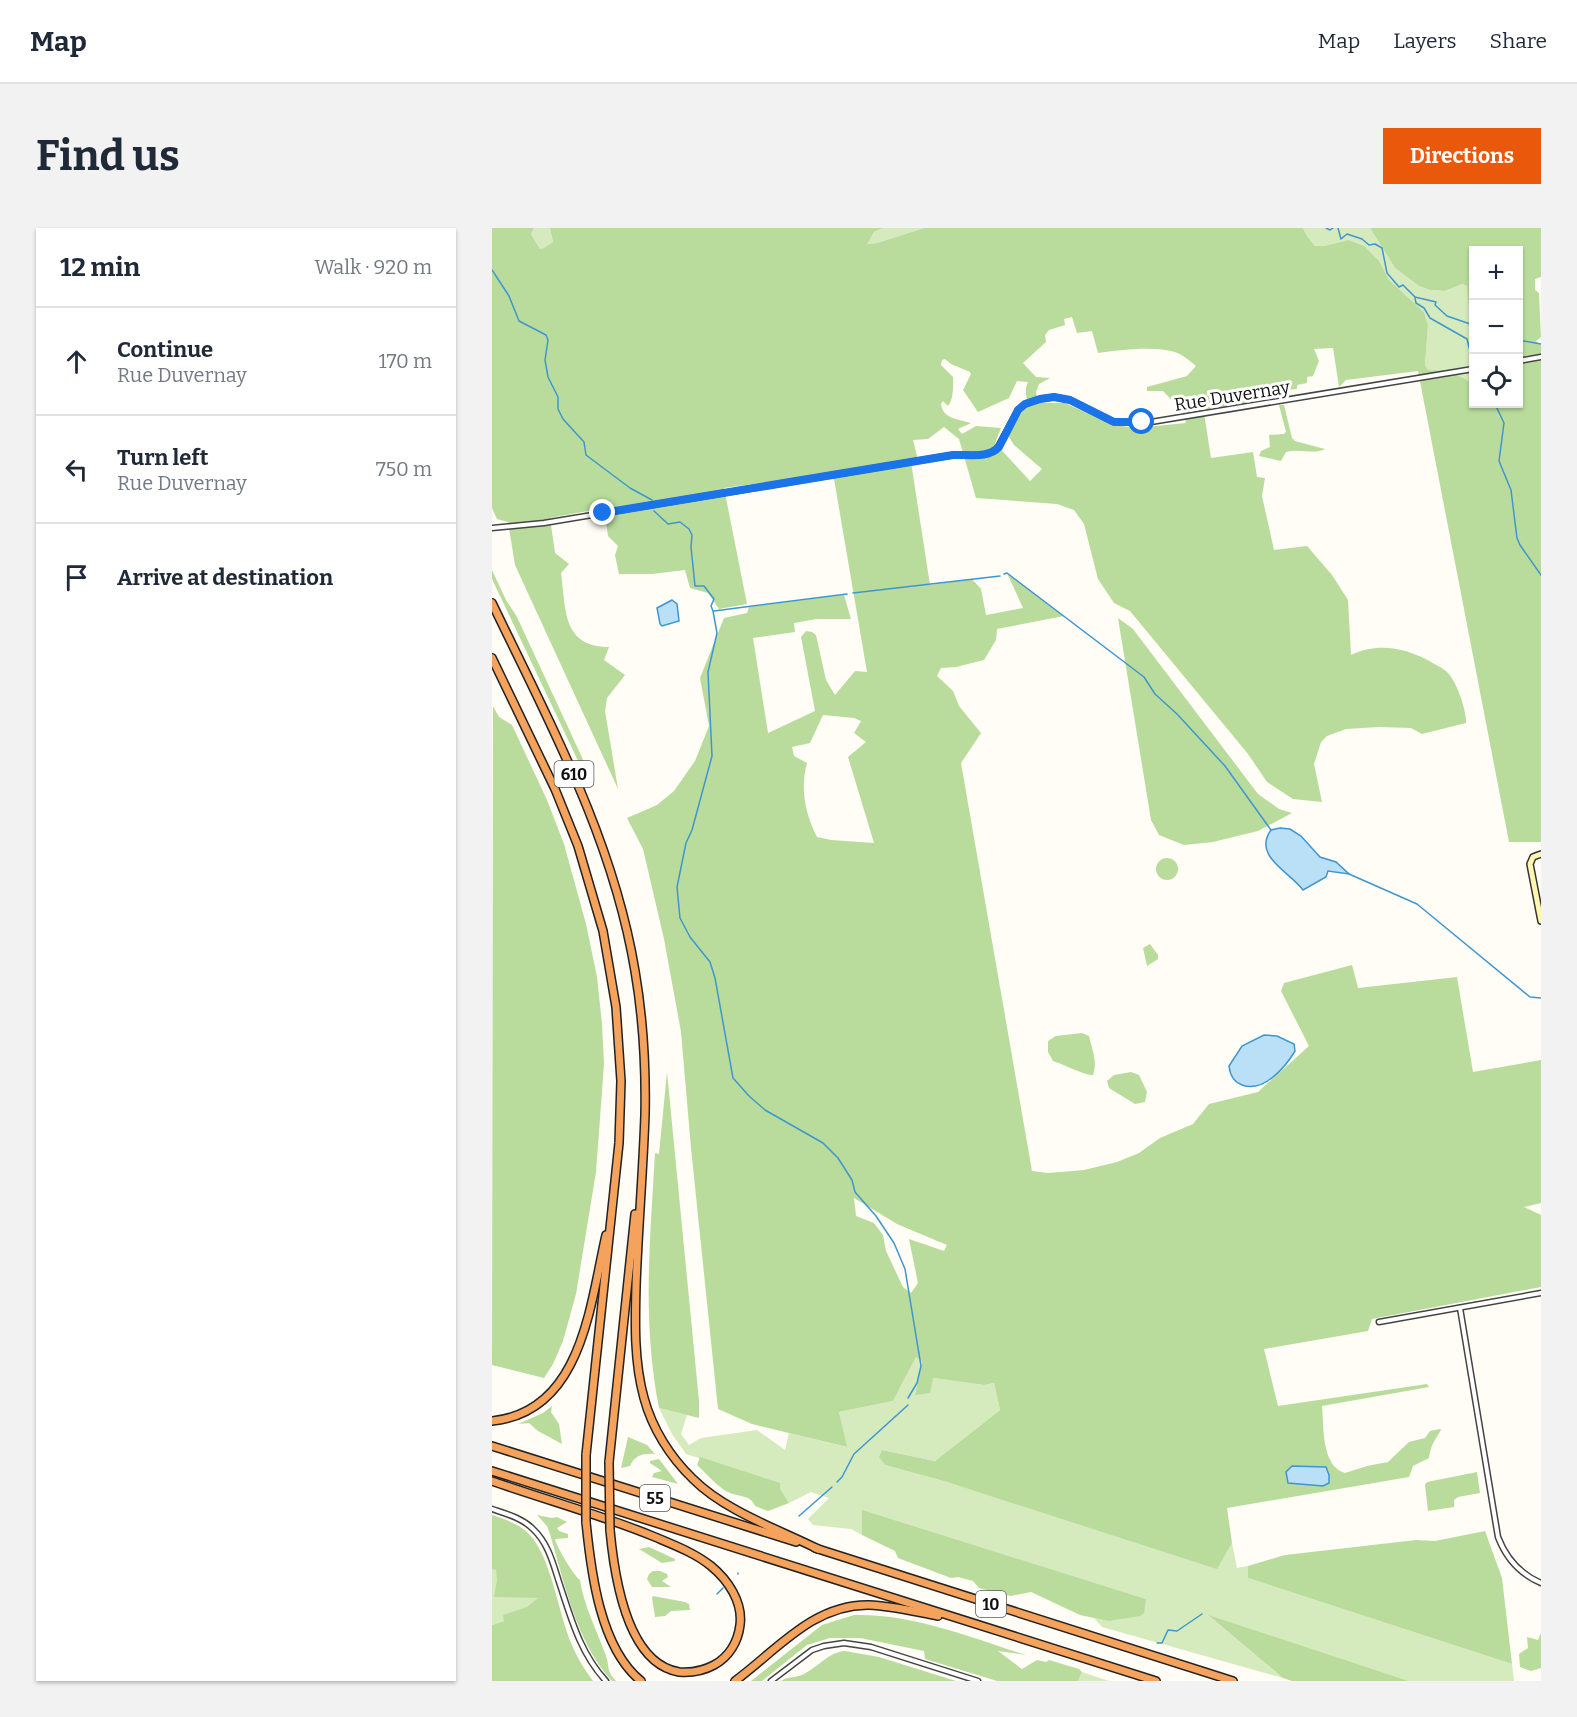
<!DOCTYPE html>
<html lang="en">
<head>
<meta charset="utf-8">
<style>
  :root { --surface:#fff; --page:#f2f2f3; --text:#1f2937; --muted:#747a83; --line:#e0e1e3; --accent:#ea580c }
  body { margin:0; font-family:Bitter,serif; background:var(--page); color:var(--text) }
  .controls { position:absolute; right:18px; top:18px; display:grid; overflow:hidden; border-radius:0px; box-shadow:0 2px 4px #0004 }
  .controls button { width:54px; height:54px; display:grid; place-items:center; padding:0; border:0; border-bottom:2px solid var(--line); background:var(--surface); color:var(--text); font:30px sans-serif }
  .stop { position:absolute; width:18px; height:18px; margin:-14px; border:4px solid #1a73e8; border-radius:50%; background:#fff }
  .stop.end { background:#1a73e8; border-color:#fff; box-shadow:0 2px 6px #0008 }
  .list { margin:0; padding:0; list-style:none }
  h2 { display:flex; justify-content:space-between; align-items:center; height:78px; margin:0; padding:0 24px; font-size:26px }
  h2 small { font-size:20px; font-weight:400; color:var(--muted) }
  .list li { display:grid; grid-template-columns:39px 1fr auto; gap:18px; align-items:center; box-sizing:border-box; height:108px; padding:0 24px; border-top:2px solid var(--line) }
  .list b { display:block; font-size:22px; white-space:nowrap }
  .list p { margin:0; font-size:20px; white-space:nowrap; color:var(--muted) }
  .list em { font-size:20px; font-style:normal; color:var(--muted) }
  .icon { flex:none; width:33px; height:33px; fill:none; stroke:currentColor; stroke-width:2; stroke-linecap:round; stroke-linejoin:round }
  .map { position:relative; flex:none; width:1049px; height:1453px; overflow:hidden; border-radius:0px }
  header { display:flex; align-items:center; gap:36px; box-sizing:border-box; height:84px; padding:0 30px; background:var(--surface); border-bottom:2px solid var(--line) }
  header strong { font-size:28px }
  nav { display:flex; gap:33px; margin-inline-start:auto; font-size:21px }
  .intro { display:flex; align-items:center; justify-content:space-between; box-sizing:border-box; height:144px; padding:0 36px }
  h1 { margin:0; font-size:42px }
  .button { padding:15px 27px; border-radius:0px; background:var(--accent); color:#fff; font-size:21px; font-weight:700 }
  main { display:flex; gap:36px; padding:0 36px }
  aside { flex:1; background:var(--surface); border-radius:0px; box-shadow:0 2px 4px #0004 }
  .map>svg:first-child { display:block }
</style>
</head>
<body>
<header>
<strong>Map</strong>
<nav><a>Map</a><a>Layers</a><a>Share</a></nav>
</header>
<div class="intro"><h1>Find us</h1><a class="button">Directions</a></div>
<main>
<aside>
<h2>12 min<small>Walk · 920 m</small></h2>
<ul class="list">
<li><svg class="icon" aria-label="ahead" viewBox="0 0 24 24"><path d="M12 20V5M6 11l6-6 6 6"/></svg><div><b>Continue</b><p>Rue Duvernay</p></div><em>170 m</em></li>
<li><svg class="icon" aria-label="left" viewBox="0 0 24 24"><path d="M17 20v-9H6M10 6l-5 5 5 5"/></svg><div><b>Turn left</b><p>Rue Duvernay</p></div><em>750 m</em></li>
<li><svg class="icon" aria-label="arrive" viewBox="0 0 24 24"><path d="M6 21V4h12l-3 4 3 4H6"/></svg><div><b>Arrive at destination</b></div></li>
</ul>
</aside>
<div class="map">
<svg width="1049" height="1453" viewBox="0 0 1049 1453">
  <rect width="100%" height="100%" fill="#fffdf5"/>
  <g fill="#d5ebbd">
    <path d="M 42,0 L 58,0 L 61,14 L 52,21 L 48,21 L 39,6 Z"/>
    <path d="M 391,0 L 432,0 L 385,15 L 374,16 L 382,4 Z"/>
    <path d="M 811,0 L 878,0 L 903,40 L 927,58 L 938,62 L 953,63 L 970,56 L 975,58 L 977,83 L 981,91 L 981,156 C 967,146 954,142 936,142 L 933,137 L 936,97 L 932,84 L 897,52 L 886,33 L 856,12 L 832,18 L 823,18 L 815,8 Z"/>
    <path d="M 424,1129 L 430,1134 L 423,1167 L 441,1150 L 492,1157 L 502,1155 L 508,1182 L 443,1233 L 390,1222 L 393,1237 L 455,1254 L 725,1340 L 740,1315 L 745,1340 L 756,1338 L 756,1350 L 1020,1436 L 1022,1453 L 917,1453 L 717,1388 L 791,1450 L 610,1399 L 602,1390 L 616,1393 L 654,1371 L 370,1283 L 370,1307 L 359,1301 L 321,1297 L 316,1291 L 337,1270 L 319,1264 L 297,1275 L 287,1261 L 287,1255 L 194,1226 L 180,1206 L 167,1180 L 195,1187 L 189,1206 L 197,1217 L 209,1210 L 265,1202 L 293,1222 L 297,1205 L 354,1219 L 347,1184 L 401,1173 Z"/>
    <path d="M 0,1287 C 48,1301 52,1332 66,1375 L 0,1397 Z"/>
    <path d="M 590,1444 L 617,1453 L 586,1453 Z"/>
  </g>
  <g fill="#b9dc9c" fill-rule="evenodd">
    <path d="M 0,0 L 42,0 L 39,6 L 48,21 L 52,20 L 61,14 L 58,0 L 391,0 L 382,4 L 375,16 L 385,15 L 432,0 L 811,0 L 815,8 L 823,18 L 832,18 L 856,12 L 872,18 L 887,33 L 897,52 L 932,84 L 936,97 L 933,137 L 936,142 C 954,142 967,146 981,156 L 981,176 L 1026,176 L 1026,22 L 981,22 L 981,91 L 977,83 L 975,58 L 970,56 L 953,63 L 938,62 L 927,58 L 903,40 L 878,0 L 1049,0 L 1049,49 L 1043,51 L 1043,62 L 1047,65 L 1049,109 L 1044,113 L 1049,117 L 1049,614 L 1017,614 L 926,143 L 854,152 L 847,159 L 841,120 L 822,121 L 827,133 L 821,148 L 815,149 L 815,155 L 805,157 L 805,161 L 794,162 L 790,170 L 712,185 L 719,230 L 761,224 L 765,249 L 773,250 L 770,268 L 782,322 L 815,318 L 840,347 L 856,372 L 859,427 C 886,414 914,420 939,434 C 944,437 951,440 955,444 C 964,452 975,483 974,495 L 930,506 L 919,500 L 887,499 L 854,501 L 835,508 L 829,514 L 822,536 L 830,574 L 801,571 L 775,554 L 756,526 L 638,383 L 622,375 L 606,351 L 592,296 L 582,282 L 565,276 L 484,270 L 467,211 L 452,199 L 436,211 L 421,212 L 426,232 L 419,234 L 438,357 L 480,351 L 489,361 L 494,387 L 531,380 L 515,345 L 572,388 L 505,401 L 504,412 L 492,432 L 464,439 L 449,440 L 445,448 L 461,463 L 467,478 L 489,505 L 469,535 L 540,943 L 556,945 L 592,942 L 625,934 L 647,925 L 668,910 L 701,896 L 717,876 L 766,864 L 817,818 L 789,763 L 792,755 L 860,737 L 866,760 L 965,749 L 981,844 L 1049,832 L 1049,975 L 1032,979 L 1049,987 L 1049,1059 L 880,1091 L 876,1103 L 772,1121 L 786,1178 L 935,1156 L 937,1159 L 830,1178 C 832,1199 829,1238 853,1245 L 875,1238 L 896,1234 L 917,1214 L 933,1210 L 938,1203 L 948,1201 L 949,1202 C 942,1214 939,1216 937,1230 L 921,1238 L 917,1249 L 735,1280 L 740,1315 L 725,1341 L 455,1254 L 393,1237 L 387,1229 L 390,1222 L 443,1233 L 508,1182 L 502,1155 L 492,1157 L 441,1150 L 438,1165 L 423,1167 L 430,1134 L 424,1129 L 401,1173 L 347,1184 L 355,1219 L 260,1196 L 226,1181 L 199,920 L 189,804 L 172,711 L 151,621 L 135,590 L 165,577 L 182,563 L 203,533 L 217,498 L 208,450 L 232,390 L 255,385 L 257,379 L 352,367 L 359,391 L 325,391 L 302,395 L 303,404 L 261,410 L 276,505 L 323,483 L 309,409 L 314,403 L 320,404 L 324,407 L 334,452 L 343,467 L 363,443 L 375,444 L 341,245 L 232,260 L 255,376 L 227,381 L 216,365 L 198,360 L 193,342 L 160,346 L 127,346 L 123,327 L 126,318 L 116,308 L 112,280 L 58,290 L 63,325 L 77,336 L 69,345 C 74,381 70,419 117,419 L 112,432 L 133,447 L 115,470 L 113,483 L 126,561 L 23,337 L 16,294 L 5,291 L 0,280 ZM 580,89 L 585,105 L 600,103 L 606,125 C 627,122 658,118 679,123 C 689,125 697,132 704,138 L 695,148 L 655,159 L 655,163 L 671,163 L 692,185 L 694,195 L 654,199 L 635,199 L 615,194 L 573,175 L 546,175 L 544,164 L 547,156 L 558,150 L 544,149 L 531,135 L 554,114 L 553,107 L 557,102 L 573,97 L 572,91 ZM 453,131 L 459,136 L 478,144 L 479,146 L 471,162 L 486,184 L 517,170 L 525,153 L 536,154 C 532,163 534,169 537,178 L 524,189 L 515,206 L 522,217 L 550,241 L 538,253 L 503,215 L 509,200 L 484,198 L 470,206 L 466,201 L 479,195 C 466,191 451,191 449,176 L 451,173 L 456,178 C 462,170 461,159 461,149 L 449,137 L 450,132 ZM 331,487 L 362,490 L 369,493 L 362,505 L 374,514 L 356,529 L 382,615 L 339,612 L 325,609 C 313,586 308,560 315,535 L 302,528 L 300,519 L 318,515 ZM 362,970 L 405,996 L 455,1017 L 452,1023 L 417,1011 L 426,1055 L 419,1065 L 411,1059 L 394,1023 L 391,1007 L 382,995 L 364,988 Z"/>
    <path d="M 787,177 L 792,177 L 800,210 L 803,213 L 833,221 C 822,227 808,220 794,224 L 789,233 L 767,228 L 769,223 L 778,219 L 777,207 L 792,206 L 794,204 Z"/>
    <path d="M 0,342 L 14,372 L 25,389 L 100,551 L 100,556 L 97,556 L 0,351 Z"/>
    <path d="M 626,390 L 641,401 L 766,566 L 787,581 L 800,585 L 766,603 L 721,614 L 692,617 L 667,607 L 659,592 Z"/>
    <path d="M 1,478 L 7,489 L 20,497 L 55,572 L 72,616 L 94,696 L 105,749 L 110,796 L 112,836 L 104,944 L 84,1066 L 71,1113 L 61,1136 L 52,1150 L 0,1137 Z"/>
    <circle cx="675" cy="641" r="11"/>
    <path d="M 658,716 L 666,727 L 666,731 L 655,738 L 651,720 Z"/>
    <path d="M 590,805 L 597,808 C 600,822 606,834 601,847 C 594,848 571,836 561,833 L 556,824 L 556,813 L 564,808 Z"/>
    <path d="M 175,844 L 207,1173 L 207,1190 L 167,1180 C 150,1093 158,1013 163,925 L 167,926 Z"/>
    <path d="M 639,844 L 647,847 L 655,864 L 653,874 L 643,876 L 617,860 L 615,853 L 622,847 Z"/>
    <path d="M 60,1178 L 59,1184 L 67,1196 L 70,1216 L 46,1203 L 37,1195 L 26,1196 L 51,1185 Z"/>
    <path d="M 136,1209 L 155,1217 L 163,1226 C 151,1225 143,1227 138,1238 L 129,1240 Z"/>
    <path d="M 208,1229 L 288,1255 L 288,1261 L 297,1275 L 276,1283 L 263,1278 C 259,1267 248,1269 238,1265 C 227,1261 214,1245 205,1237 Z"/>
    <path d="M 167,1231 L 186,1256 L 160,1249 L 162,1245 L 170,1243 L 158,1235 L 158,1233 Z"/>
    <path d="M 985,1244 L 988,1265 L 966,1269 L 962,1272 L 962,1279 L 936,1283 L 933,1257 L 935,1254 Z"/>
    <path d="M 370,1282 L 654,1371 L 652,1385 L 648,1388 L 616,1393 L 588,1387 L 539,1364 L 519,1368 L 487,1360 L 481,1353 L 466,1349 L 459,1350 L 406,1330 L 403,1323 L 370,1307 Z"/>
    <path d="M 0,1287 C 13,1291 27,1296 37,1306 C 60,1330 66,1386 80,1417 C 85,1430 93,1442 101,1453 L 0,1453 L 0,1397 L 12,1393 L 11,1387 L 35,1379 L 46,1370 L 2,1369 L 5,1352 L 4,1342 L 0,1341 Z"/>
    <path d="M 45,1287 L 60,1290 L 65,1289 L 75,1294 L 65,1300 L 67,1303 L 76,1306 L 76,1310 L 63,1311 C 64,1318 82,1348 88,1352 C 92,1379 105,1402 114,1428 C 118,1440 114,1442 124,1453 L 120,1453 C 85,1416 72,1354 58,1306 L 55,1298 Z"/>
    <path d="M 993,1303 L 1010,1350 L 1020,1436 L 756,1350 L 756,1338 L 793,1327 L 924,1312 L 943,1313 Z"/>
    <path d="M 157,1319 L 183,1331 L 183,1333 L 170,1335 L 147,1321 Z"/>
    <path d="M 161,1343 L 168,1343 L 175,1346 L 176,1349 L 170,1353 L 179,1359 L 160,1359 L 155,1351 L 157,1346 Z"/>
    <path d="M 161,1368 L 193,1374 L 197,1376 L 198,1382 L 179,1383 L 173,1388 L 163,1389 L 160,1370 Z"/>
    <path d="M 362,1387 C 419,1385 481,1410 534,1427 L 506,1423 L 530,1441 L 545,1432 L 554,1434 L 557,1432 L 587,1441 L 590,1444 L 586,1453 L 505,1453 L 433,1431 L 432,1423 L 368,1410 L 338,1410 L 315,1417 L 270,1453 L 259,1453 L 330,1397 Z"/>
    <path d="M 716,1387 L 917,1453 L 800,1453 L 791,1450 Z"/>
    <path d="M 1049,1405 L 1049,1440 L 1039,1443 L 1028,1439 L 1027,1426 L 1036,1420 L 1035,1409 L 1046,1412 Z"/>
    <path d="M 353,1423 L 387,1429 L 464,1453 L 289,1453 C 296,1448 305,1450 312,1446 C 326,1439 337,1424 353,1423 Z"/>
  </g>
  <g fill="#b9e0f7" stroke="#3f96cf" stroke-width="1.5">
    <path d="M 180,372 L 185,376 L 187,393 L 170,398 L 168,396 L 165,380 Z"/>
    <path d="M 788,600 L 798,601 L 809,608 L 828,629 L 844,634 L 857,646 L 836,643 L 834,649 L 811,662 C 798,644 760,628 779,602 Z"/>
    <path d="M 772,807 L 785,808 L 802,816 L 803,823 C 793,840 771,865 750,857 C 742,854 738,847 737,838 L 750,818 Z"/>
    <path d="M 800,1238 L 834,1239 L 837,1247 L 837,1255 L 831,1258 L 796,1255 L 794,1244 Z"/>
  </g>
  <g fill="none" stroke-linecap="round" stroke-linejoin="round">
    <g stroke="#3f96cf" stroke-width="1.5">
      <path d="M 834,0 L 838,2 L 841,0"/>
      <path d="M 846,0 L 849,11 L 855,6 L 870,11 L 877,17 L 883,16 L 890,20 L 895,45 L 907,59 L 911,57 L 923,69 L 944,74 L 943,77 L 955,88 L 981,97"/>
      <path d="M 0,42 L 17,68 L 27,93 L 54,107 L 56,112 L 53,132 L 56,149 L 66,169 L 66,181 L 71,191 L 92,214 L 94,227 L 138,260 L 160,272"/>
      <path d="M 923,70 L 924,75 L 932,80 L 938,90 L 975,111 L 981,135"/>
      <path d="M 1026,112 L 1049,116"/>
      <path d="M 1003,176 L 1012,195 L 1007,233 L 1019,262 L 1025,310 L 1028,317 L 1049,347"/>
      <path d="M 162,283 L 176,296 L 188,294 L 197,301 L 200,307 L 199,319 L 203,358 L 212,358 L 222,371 L 219,378 L 221,383 L 225,405 L 216,444 L 220,528 L 200,602 L 194,615 L 185,659 L 188,690 L 198,709 L 218,734 L 223,750 L 241,850 L 257,868 L 273,882 L 331,915 L 346,930 L 360,952 L 363,964 L 384,988 L 402,1015 L 413,1041 L 429,1138 L 425,1155 L 416,1170"/>
      <path d="M 512,346 L 515,345 L 652,449 L 663,466 L 685,486 L 733,538 L 779,602"/>
      <path d="M 361,365 L 508,348"/>
      <path d="M 222,383 L 355,366"/>
      <path d="M 857,646 L 925,676 L 1038,769 L 1049,770"/>
      <path d="M 345,1254 L 350,1249 L 362,1226 L 416,1177"/>
      <path d="M 307,1288 L 340,1259"/>
      <path d="M 246,1346 L 246,1345"/>
      <path d="M 225,1366 L 231,1360"/>
      <path d="M 665,1415 L 670,1415 L 676,1402 L 685,1403 L 710,1386"/>
    </g>
    <defs>
      <g id="street">
        <path d="M 1026,133 L 1049,129"/>
        <path d="M 0,300 L 52,295 L 461,227 C 476,226 496,231 506,219 L 526,182 L 533,176 L 548,171 L 562,169 L 578,172 L 622,194 L 659,194 L 981,141"/>
        <path d="M 968,1080 L 1006,1309 C 1014,1330 1028,1346 1049,1355"/>
        <path d="M 887,1094 L 1049,1065"/>
        <path d="M 0,1281 C 15,1286 30,1290 41,1301 C 56,1315 61,1335 67,1354 C 79,1390 88,1425 114,1453"/>
        <path d="M 279,1453 L 320,1422 L 332,1418 L 352,1415 L 379,1419 L 486,1453"/>
      </g>
      <path id="secondary" d="M 1049,626 L 1041,629 L 1038,636 L 1049,693"/>
      <g id="highway">
        <path d="M 0,375 C 57,494 121,610 143,743 C 151,790 154,838 153,887 C 151,944 146,1001 144,1058 C 143,1095 142,1134 152,1170 C 160,1200 178,1229 201,1251 C 233,1283 286,1301 326,1321"/>
        <path d="M 0,430 L 63,561 L 86,618 L 111,703 L 124,779 L 129,853 L 127,915 L 94,1227"/>
        <path d="M 0,1193 C 90,1184 98,1077 114,1007"/>
        <path d="M 0,1218 L 304,1314"/>
        <path d="M 117,1234 L 143,986"/>
        <path d="M 0,1243 L 664,1453"/>
        <path d="M 0,1253 C 54,1272 110,1287 163,1309 C 182,1317 203,1325 219,1338 C 236,1352 251,1374 248,1397 C 246,1414 237,1429 222,1437 C 211,1443 199,1445 187,1444 C 134,1435 122,1345 118,1302"/>
        <path d="M 94,1294 C 99,1344 108,1420 149,1453"/>
        <path d="M 323,1320 L 741,1453"/>
        <path d="M 243,1453 C 284,1423 321,1376 377,1377 C 401,1378 424,1384 446,1388"/>
      </g>
    </defs>
    <use href="#street" stroke="#444" stroke-width="7"/>
    <use href="#secondary" stroke="#333" stroke-width="8"/>
    <use href="#highway" stroke="#222" stroke-width="10"/>
    <use href="#street" stroke="#fff" stroke-width="4"/>
    <use href="#secondary" stroke="#fff6b0" stroke-width="5"/>
    <use href="#highway" stroke="#f5a25d" stroke-width="7"/>
    <defs>
      <g id="highway-bridge">
        <path d="M 117,1234 L 118,1302"/>
        <path d="M 94,1294 L 94,1227"/>
      </g>
    </defs>
    <use href="#highway-bridge" stroke="#222" stroke-width="10" stroke-linecap="butt"/>
    <use href="#highway-bridge" stroke="#f5a25d" stroke-width="7"/>
  </g>
  <g fill="none" stroke-linecap="round" stroke-linejoin="round">
    <path stroke="#1a73e8" stroke-width="8" d="M 111,285 L 461,227 C 476,226 496,231 507,219 L 526,182 L 533,176 L 548,171 L 562,169 L 578,172 L 622,194 L 650,194"/>
  </g>
  <g text-anchor="middle" dominant-baseline="central" stroke-width="6" stroke-linejoin="round" paint-order="stroke">
    <g fill="#fff" stroke="#585858" stroke-width="1.5">
      <rect x="62.5" y="533" width="39" height="26" rx="4.5"/>
      <rect x="148" y="1257" width="30" height="26" rx="4.5"/>
      <rect x="484" y="1363" width="30" height="26" rx="4.5"/>
    </g>
    <g font-size="16" font-weight="bold" fill="#111">
      <text x="82" y="546">610</text>
      <text x="163" y="1270">55</text>
      <text x="499" y="1376">10</text>
    </g>
    <g font-size="18" fill="#111" stroke="#fff">
      <text transform="translate(740 168) rotate(-9)">Rue Duvernay</text>
    </g>
  </g>
</svg>
<div class="controls">
<button>+</button>
<button>−</button>
<button><svg class="icon" aria-label="locate" viewBox="0 0 24 24"><circle cx="12" cy="12" r="6"/><path d="M12 2v4M12 18v4M2 12h4M18 12h4"/></svg></button>
</div>
<div class="stop" style="left:650px;top:194px"></div>
<div class="stop end" style="left:111px;top:285px"></div>
</div>
</main>
</body>
</html>
